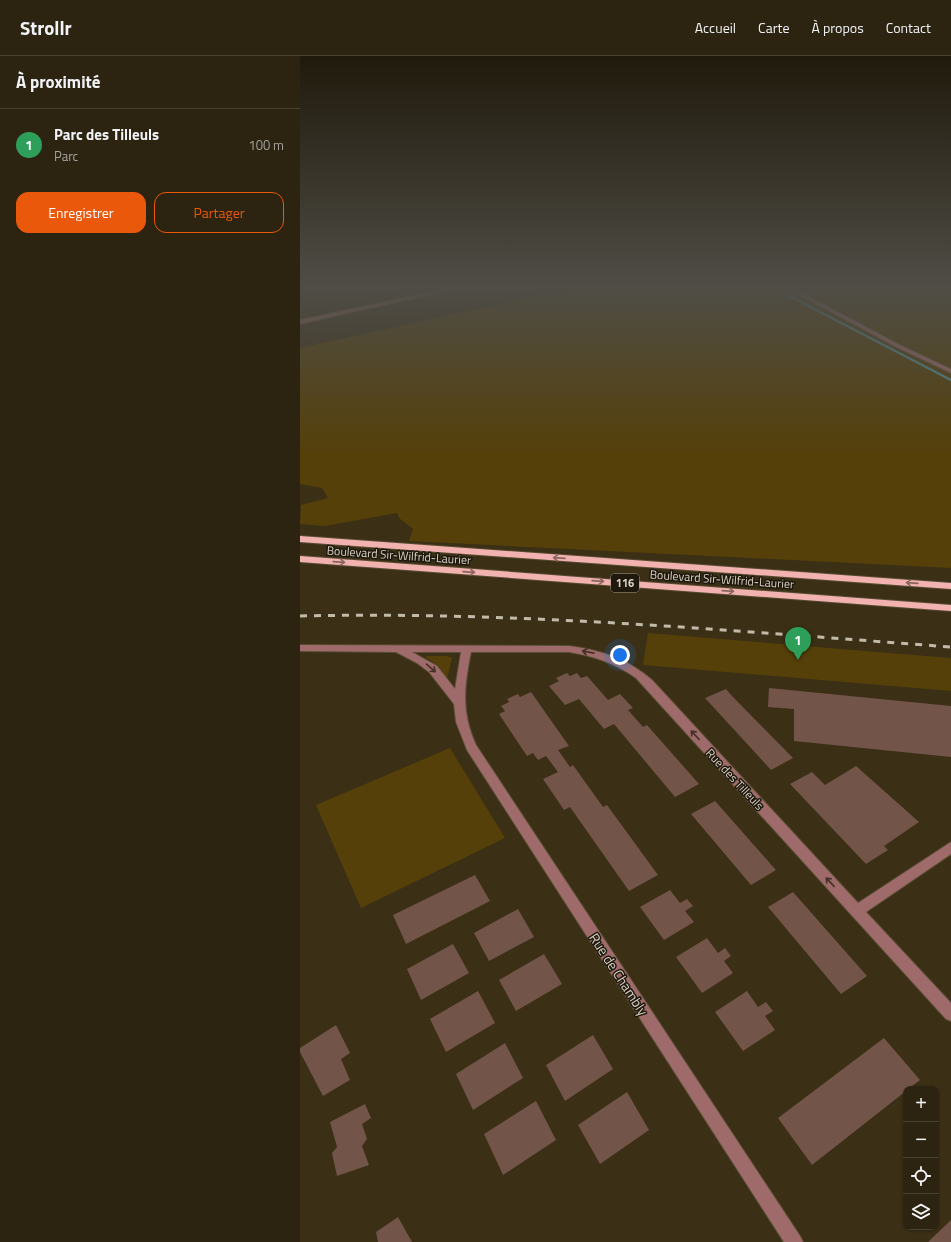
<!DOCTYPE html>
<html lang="fr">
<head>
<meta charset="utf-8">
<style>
  :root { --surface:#2c2310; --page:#342b19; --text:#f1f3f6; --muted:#a6a49f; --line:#484030; --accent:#ea580c }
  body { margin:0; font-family:"Titillium Web",sans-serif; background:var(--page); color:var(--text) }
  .controls { position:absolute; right:12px; bottom:12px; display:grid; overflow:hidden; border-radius:8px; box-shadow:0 1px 3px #0004 }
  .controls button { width:36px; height:36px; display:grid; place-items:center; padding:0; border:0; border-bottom:1px solid var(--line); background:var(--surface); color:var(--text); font:20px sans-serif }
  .you { position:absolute; left:320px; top:599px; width:14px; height:14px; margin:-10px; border:3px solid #fff; border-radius:50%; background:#1a73e8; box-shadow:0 0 0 6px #1a73e833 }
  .badge { display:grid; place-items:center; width:26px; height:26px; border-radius:50%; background:var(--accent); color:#fff; font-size:13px; font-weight:700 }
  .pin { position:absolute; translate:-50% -33px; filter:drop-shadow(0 1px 2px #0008) }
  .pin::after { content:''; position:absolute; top:21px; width:14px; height:12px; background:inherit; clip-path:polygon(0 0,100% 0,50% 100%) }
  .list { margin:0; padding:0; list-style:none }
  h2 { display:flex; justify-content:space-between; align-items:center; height:52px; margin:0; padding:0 16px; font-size:17px }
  h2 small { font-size:13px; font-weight:400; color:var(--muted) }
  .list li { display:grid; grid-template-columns:26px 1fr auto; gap:12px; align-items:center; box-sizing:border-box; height:72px; padding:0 16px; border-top:1px solid var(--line) }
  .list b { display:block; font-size:15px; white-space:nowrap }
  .list p { margin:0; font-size:13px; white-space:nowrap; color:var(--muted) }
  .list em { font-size:13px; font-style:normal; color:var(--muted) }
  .actions { display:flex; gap:8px; padding:12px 16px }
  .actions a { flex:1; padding:9px 0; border:1px solid var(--accent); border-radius:12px; text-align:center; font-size:14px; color:var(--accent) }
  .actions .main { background:var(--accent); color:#fff }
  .icon { flex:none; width:22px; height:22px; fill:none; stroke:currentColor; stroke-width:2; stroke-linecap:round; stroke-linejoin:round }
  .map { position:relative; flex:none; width:651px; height:1186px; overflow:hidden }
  header { display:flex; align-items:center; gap:24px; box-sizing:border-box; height:56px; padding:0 20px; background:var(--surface); border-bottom:1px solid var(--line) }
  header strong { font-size:19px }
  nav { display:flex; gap:22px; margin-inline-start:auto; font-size:14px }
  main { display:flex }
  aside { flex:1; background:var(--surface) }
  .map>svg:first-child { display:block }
</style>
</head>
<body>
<header>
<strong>Strollr</strong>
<nav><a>Accueil</a><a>Carte</a><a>À propos</a><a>Contact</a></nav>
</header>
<main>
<aside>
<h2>À proximité<small></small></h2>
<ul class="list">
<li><span class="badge" style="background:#2e9e5b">1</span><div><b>Parc des Tilleuls</b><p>Parc</p></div><em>100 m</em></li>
</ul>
<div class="actions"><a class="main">Enregistrer</a><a>Partager</a></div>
</aside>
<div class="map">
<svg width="651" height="1186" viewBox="0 0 651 1186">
  <rect width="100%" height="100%" fill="#3b2f15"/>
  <g fill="#55400a">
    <path d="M 274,232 L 651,232 L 651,512 L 109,485 L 113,473 L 99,462 L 97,457 L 25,470 L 0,468 L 1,449 L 28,442 L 22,432 L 0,428 L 0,292 Z"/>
    <path d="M 348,577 L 651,602 L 651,635 L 343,609 Z"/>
    <path d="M 127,600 L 147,600 L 152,602 L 147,623 L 133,606 L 125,601 Z"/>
    <path d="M 150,692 L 205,782 L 61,852 L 16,749 Z"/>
  </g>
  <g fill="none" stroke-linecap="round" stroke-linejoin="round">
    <path stroke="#50929d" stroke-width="2" d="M 474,232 L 651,324"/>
  </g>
  <g fill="#725449">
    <path d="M 267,617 L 270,620 L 277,617 L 281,622 L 287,620 L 308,644 L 320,638 L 333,652 L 328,654 L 343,671 L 347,669 L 399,728 L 375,741 L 314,668 L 304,673 L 279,643 L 265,649 L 249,630 L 259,625 L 256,622 Z"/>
    <path d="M 469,632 L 651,650 L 651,701 L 494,685 L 494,653 L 468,651 Z"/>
    <path d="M 426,633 L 431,639 L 493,702 L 471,714 L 405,642 Z"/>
    <path d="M 231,636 L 269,690 L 258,694 L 270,711 L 273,709 L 303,751 L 307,749 L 358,819 L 329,835 L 270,751 L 264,754 L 243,723 L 258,716 L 246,700 L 238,704 L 233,697 L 227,700 L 199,658 L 205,655 L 201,650 L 209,646 L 207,643 L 218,638 L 220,641 Z"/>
    <path d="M 556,710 L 619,766 L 584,790 L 588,794 L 566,808 L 490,728 L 512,716 L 525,729 Z"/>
    <path d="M 415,745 L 476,814 L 451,829 L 391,758 Z"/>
    <path d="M 175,819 L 190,845 L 106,888 L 93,859 Z"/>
    <path d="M 370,834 L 380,847 L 387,843 L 393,850 L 385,855 L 394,866 L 364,884 L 340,851 Z"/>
    <path d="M 493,836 L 567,920 L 541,938 L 468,851 Z"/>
    <path d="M 218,853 L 234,881 L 189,905 L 174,877 Z"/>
    <path d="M 407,882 L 418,897 L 425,892 L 431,900 L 424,905 L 433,917 L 402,937 L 376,901 Z"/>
    <path d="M 153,888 L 169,917 L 121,944 L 107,913 Z"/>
    <path d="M 244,898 L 262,928 L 216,955 L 199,924 Z"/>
    <path d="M 178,935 L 195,967 L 146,996 L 130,963 Z"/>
    <path d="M 447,935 L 458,951 L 466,946 L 473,955 L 465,960 L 475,974 L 443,995 L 415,956 Z"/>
    <path d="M 36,969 L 50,997 L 41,1003 L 50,1024 L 23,1040 L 0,996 L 0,992 Z"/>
    <path d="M 293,979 L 313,1013 L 265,1045 L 246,1009 Z"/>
    <path d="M 584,982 L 620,1024 L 608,1033 L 606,1033 L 606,1035 L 512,1109 L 478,1062 Z"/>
    <path d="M 205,987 L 223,1022 L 173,1054 L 156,1018 Z"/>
    <path d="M 327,1036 L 349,1074 L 300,1108 L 278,1069 Z"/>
    <path d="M 236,1045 L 256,1084 L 203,1119 L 184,1078 Z"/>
    <path d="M 65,1048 L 71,1062 L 62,1068 L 67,1083 L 62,1090 L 69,1109 L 37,1120 L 32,1097 L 37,1091 L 30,1066 Z"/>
    <path d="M 98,1161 L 112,1186 L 78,1186 L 76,1176 Z"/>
    <path d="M 651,1164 L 651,1186 L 628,1186 Z"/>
  </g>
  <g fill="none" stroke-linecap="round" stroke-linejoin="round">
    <defs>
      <g id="minor">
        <path d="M 148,232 L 160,232 L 0,268 L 0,264 Z"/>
        <path d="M 486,232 L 493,232 L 600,289 L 651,313 L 651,317 L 596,291 Z"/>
        <path d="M 0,589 L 269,590 C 301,594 328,603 352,624 L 558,847 L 651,786 L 651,798 L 566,856 L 651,947 L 651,965 L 646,963 L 336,622 C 315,607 294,600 269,596 L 171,596 C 164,631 161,656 176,689 L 500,1180 L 503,1186 L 484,1186 L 167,694 L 156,666 L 154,648 L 129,616 L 117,607 L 96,596 L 0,595 ZM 112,596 L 161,596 L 155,633 L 137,610 Z"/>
      </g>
      <g id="major">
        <path d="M 0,480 L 651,527 L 651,533 L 0,486 Z"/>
        <path d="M 0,500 L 651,549 L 651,555 L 0,506 Z"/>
      </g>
    </defs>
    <use href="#minor" stroke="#584d34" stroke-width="2"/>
    <use href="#major" stroke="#584d34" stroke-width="2"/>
    <use href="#minor" fill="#9f6b6a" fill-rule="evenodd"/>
    <use href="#major" fill="#f2b2b0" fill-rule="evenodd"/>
    <path stroke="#c3bbaa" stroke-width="3" stroke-dasharray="7 7" stroke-linecap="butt" d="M 0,560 C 217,555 435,575 651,591"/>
  </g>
  <defs><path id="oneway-shaft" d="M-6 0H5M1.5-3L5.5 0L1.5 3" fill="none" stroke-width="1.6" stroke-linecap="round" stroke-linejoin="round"/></defs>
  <g stroke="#88655e">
    <use href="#oneway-shaft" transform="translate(259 502) rotate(-176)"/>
    <use href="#oneway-shaft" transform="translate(39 506) rotate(4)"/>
    <use href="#oneway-shaft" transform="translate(169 516) rotate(4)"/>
    <use href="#oneway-shaft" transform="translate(298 525) rotate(4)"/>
    <use href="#oneway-shaft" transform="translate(612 527) rotate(-176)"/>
    <use href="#oneway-shaft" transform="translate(428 535) rotate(4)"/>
  </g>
  <g stroke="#453129">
    <use href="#oneway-shaft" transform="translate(288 596) rotate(-169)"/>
    <use href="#oneway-shaft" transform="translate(131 612) rotate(41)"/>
    <use href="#oneway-shaft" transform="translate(395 679) rotate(-133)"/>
    <use href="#oneway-shaft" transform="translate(530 826) rotate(-133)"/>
  </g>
  <linearGradient id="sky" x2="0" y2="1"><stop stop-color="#201a0c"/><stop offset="0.58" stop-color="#4f4d46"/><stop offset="1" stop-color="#4f4d46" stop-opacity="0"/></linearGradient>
  <rect width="651" height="398" fill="url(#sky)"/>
  <g text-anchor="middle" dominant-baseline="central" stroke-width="3" stroke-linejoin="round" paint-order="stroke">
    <rect fill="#1e180d" stroke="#a29b8d" stroke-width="1" x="311" y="518" width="28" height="18" rx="3"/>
    <g font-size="11" font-weight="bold" fill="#dad3c4">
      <text x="325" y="527">116</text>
    </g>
    <g font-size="12" fill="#dad3c4" stroke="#1e180d">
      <text transform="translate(99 499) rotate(4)">Boulevard Sir-Wilfrid-Laurier</text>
      <text transform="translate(422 523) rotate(4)">Boulevard Sir-Wilfrid-Laurier</text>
      <text transform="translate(435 723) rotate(47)">Rue des Tilleuls</text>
    </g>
    <g font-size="14" fill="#dad3c4" stroke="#1e180d">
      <text transform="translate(319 918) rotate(57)">Rue de Chambly</text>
    </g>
  </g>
</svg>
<div class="controls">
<button>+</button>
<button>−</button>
<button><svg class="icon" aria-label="locate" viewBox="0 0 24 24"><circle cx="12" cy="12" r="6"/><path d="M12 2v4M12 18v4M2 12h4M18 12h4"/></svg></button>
<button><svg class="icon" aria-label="layers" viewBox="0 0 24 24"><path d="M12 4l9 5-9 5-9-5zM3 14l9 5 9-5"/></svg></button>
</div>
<div class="you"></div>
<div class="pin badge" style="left:498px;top:604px;background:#2e9e5b">1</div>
</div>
</main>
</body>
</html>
